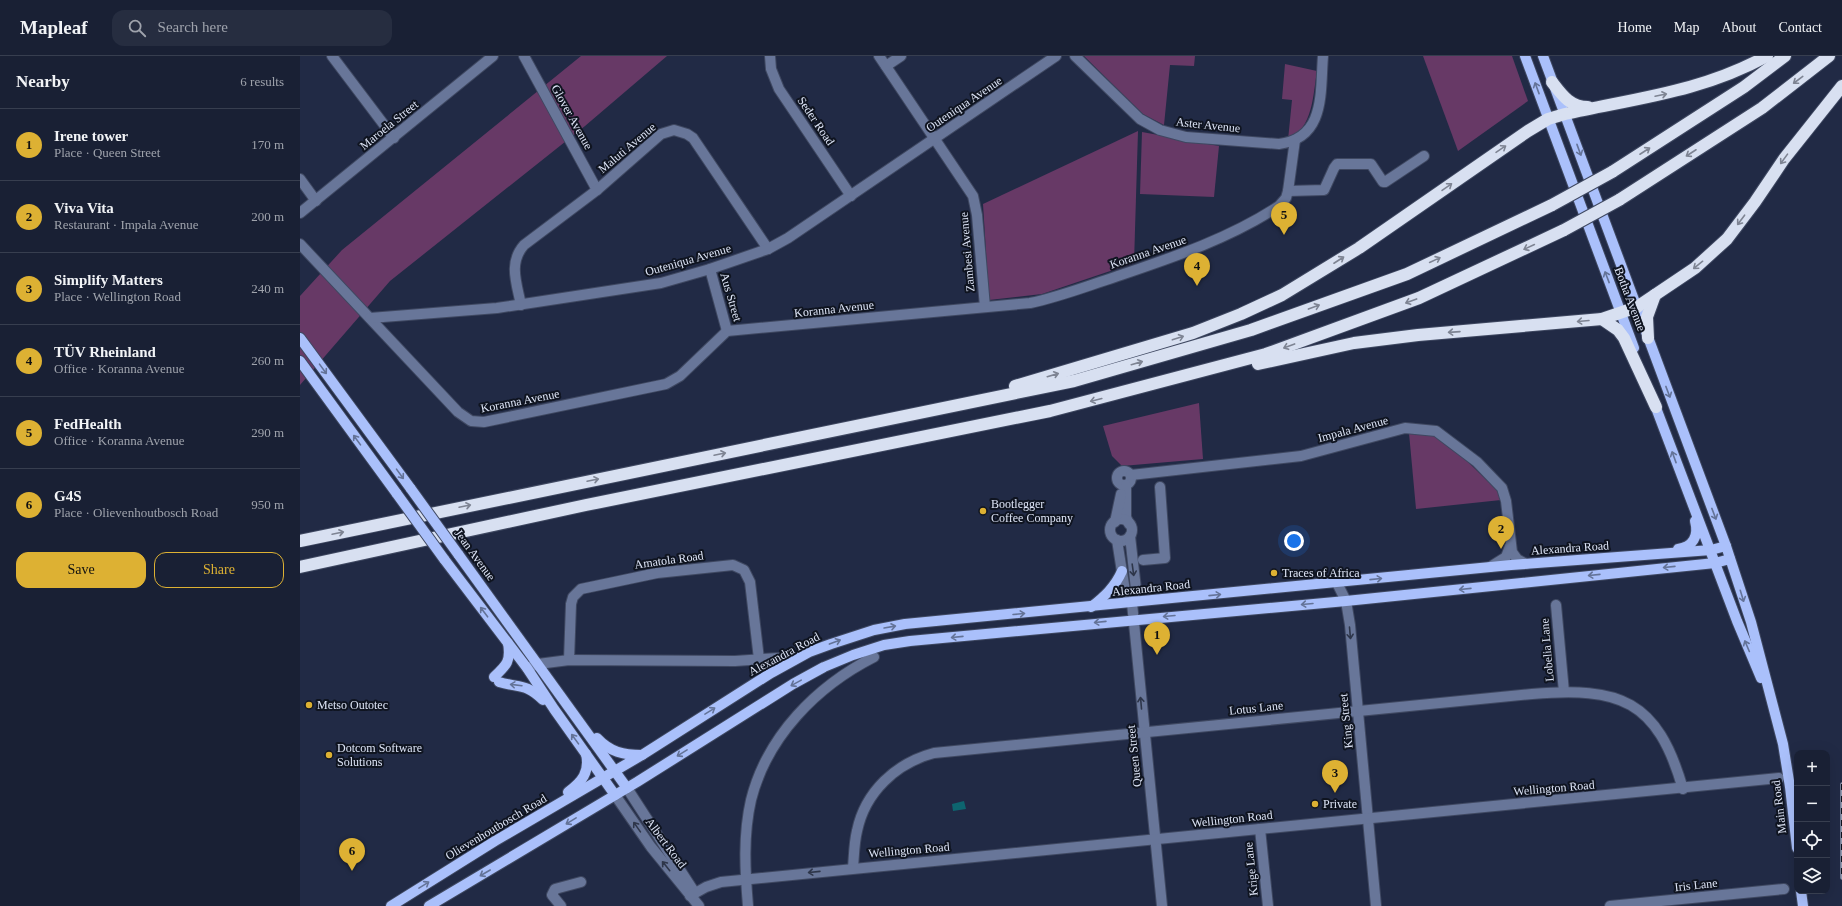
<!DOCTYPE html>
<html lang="en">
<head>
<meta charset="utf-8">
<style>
  :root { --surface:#192034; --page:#262d40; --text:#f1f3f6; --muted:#9fa3ac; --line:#373e4f; --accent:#ddb133 }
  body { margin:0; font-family:"Times New Roman",serif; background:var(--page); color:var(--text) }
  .controls { position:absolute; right:12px; bottom:12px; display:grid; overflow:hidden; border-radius:8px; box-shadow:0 4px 16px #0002 }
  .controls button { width:36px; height:36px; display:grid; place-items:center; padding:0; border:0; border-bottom:1px solid var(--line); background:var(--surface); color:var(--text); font:20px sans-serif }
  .you { position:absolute; left:994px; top:485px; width:14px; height:14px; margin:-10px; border:3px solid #fff; border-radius:50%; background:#1a73e8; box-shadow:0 0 0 6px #1a73e833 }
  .badge { display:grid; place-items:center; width:26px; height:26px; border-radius:50%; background:var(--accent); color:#111; font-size:13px; font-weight:700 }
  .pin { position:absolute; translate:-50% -33px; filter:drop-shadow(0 1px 2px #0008) }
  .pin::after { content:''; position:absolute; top:21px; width:14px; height:12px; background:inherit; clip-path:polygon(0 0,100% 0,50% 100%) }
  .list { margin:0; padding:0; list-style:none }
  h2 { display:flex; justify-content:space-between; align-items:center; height:52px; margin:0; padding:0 16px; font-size:17px }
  h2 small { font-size:13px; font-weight:400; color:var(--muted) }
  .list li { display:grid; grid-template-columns:26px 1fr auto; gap:12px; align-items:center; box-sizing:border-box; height:72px; padding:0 16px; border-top:1px solid var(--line) }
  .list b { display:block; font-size:15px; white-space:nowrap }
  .list p { margin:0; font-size:13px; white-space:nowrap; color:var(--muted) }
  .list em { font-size:13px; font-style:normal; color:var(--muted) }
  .actions { display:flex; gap:8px; padding:12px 16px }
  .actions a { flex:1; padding:9px 0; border:1px solid var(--accent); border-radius:12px; text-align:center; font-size:14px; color:var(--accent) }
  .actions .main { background:var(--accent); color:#111 }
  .icon { flex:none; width:22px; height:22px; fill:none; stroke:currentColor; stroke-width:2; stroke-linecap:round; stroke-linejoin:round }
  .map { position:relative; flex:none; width:1542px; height:850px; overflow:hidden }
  header { display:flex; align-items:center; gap:24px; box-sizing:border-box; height:56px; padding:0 20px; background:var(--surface); border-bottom:1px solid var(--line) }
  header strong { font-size:19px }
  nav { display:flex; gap:22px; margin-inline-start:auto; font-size:14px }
  .search { width:280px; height:36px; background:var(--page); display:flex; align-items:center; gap:10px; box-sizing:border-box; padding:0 14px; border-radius:12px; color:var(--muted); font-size:15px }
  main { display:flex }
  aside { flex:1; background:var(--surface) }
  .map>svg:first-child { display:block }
</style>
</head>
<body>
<header>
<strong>Mapleaf</strong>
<div class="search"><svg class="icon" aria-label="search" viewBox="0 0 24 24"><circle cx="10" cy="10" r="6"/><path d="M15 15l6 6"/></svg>Search here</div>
<nav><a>Home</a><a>Map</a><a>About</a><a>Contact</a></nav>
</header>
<main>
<aside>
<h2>Nearby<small>6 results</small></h2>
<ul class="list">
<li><span class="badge">1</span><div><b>Irene tower</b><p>Place · Queen Street</p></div><em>170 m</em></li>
<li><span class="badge">2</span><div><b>Viva Vita</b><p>Restaurant · Impala Avenue</p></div><em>200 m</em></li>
<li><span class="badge">3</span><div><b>Simplify Matters</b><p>Place · Wellington Road</p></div><em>240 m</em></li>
<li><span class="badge">4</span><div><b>TÜV Rheinland</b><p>Office · Koranna Avenue</p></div><em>260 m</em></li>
<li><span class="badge">5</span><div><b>FedHealth</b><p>Office · Koranna Avenue</p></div><em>290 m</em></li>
<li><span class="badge">6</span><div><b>G4S</b><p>Place · Olievenhoutbosch Road</p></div><em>950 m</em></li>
</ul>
<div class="actions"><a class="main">Save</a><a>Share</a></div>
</aside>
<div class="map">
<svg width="1542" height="850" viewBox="0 0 1542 850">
  <rect width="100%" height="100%" fill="#212a45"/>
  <g fill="#673966">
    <path d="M 281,0 L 367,0 L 285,70 L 90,225 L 0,329 L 0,240 L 42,194 Z"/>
    <path d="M 784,0 L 895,0 L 894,10 L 870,9 L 864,69 L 843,58 Z"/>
    <path d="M 1123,0 L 1212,0 L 1228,45 L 1158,95 Z"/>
    <path d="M 985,8 L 1017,15 C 1013,39 1013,72 988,84 L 992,44 L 982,43 Z"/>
    <path d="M 838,75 L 834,207 L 742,238 L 689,244 L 683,148 Z"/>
    <path d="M 842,76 L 919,90 L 914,141 L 840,138 Z"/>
    <path d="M 899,347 L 903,403 L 822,410 L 812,400 L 803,370 Z"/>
    <path d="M 1109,377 L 1134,379 L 1145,384 L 1197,434 L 1201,444 L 1116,453 Z"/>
  </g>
  <path fill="#0d656f" d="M 664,745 L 666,753 L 653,755 L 652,748 Z"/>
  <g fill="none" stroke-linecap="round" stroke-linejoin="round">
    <defs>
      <g id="minor">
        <path d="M 32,0 L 94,82"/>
        <path d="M 224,0 L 297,134"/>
        <path d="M 470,0 L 471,13 L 479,33 L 551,140"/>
        <path d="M 579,0 L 673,140 L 677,159 L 685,251"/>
        <path d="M 775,0 L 840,63 L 860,74 L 886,81 L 979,88 C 1026,82 1020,36 1023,0"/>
        <path d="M 586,10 L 601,0"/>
        <path d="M 0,123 L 16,145"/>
        <path d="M 988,135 L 1024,134 L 1034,112 L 1037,108 L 1071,108 L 1083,126 L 1085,126 L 1124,100"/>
        <path d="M 0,157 L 193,0"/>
        <path d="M 0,188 L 158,356 L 171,365 L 184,366 L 366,328 L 380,320 L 427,275 L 730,247 C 759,241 787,230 815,221 C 871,202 929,183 979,150 L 986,142 L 988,135 L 995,84"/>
        <path d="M 410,213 L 427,275"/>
        <path d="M 221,249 C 217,228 208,207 224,189 L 297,134 L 361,78 L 374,74 L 387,78 L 393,82 L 468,193"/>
        <path d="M 70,262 L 197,252 L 361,227 L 410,213 L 468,193 L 488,182 L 756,0"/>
        <circle cx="824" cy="422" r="7"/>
        <path d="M 831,419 L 1001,400 L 1105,372 L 1136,375 L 1177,406 L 1202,432 L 1206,445 L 1212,496 L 1217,503 L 1226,508"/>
        <path d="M 826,429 L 826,461 L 829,468"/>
        <circle cx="821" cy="474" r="11"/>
        <path d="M 815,466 L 821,438"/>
        <path d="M 830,480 L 836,533 L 832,547 L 862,850"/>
        <path d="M 817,484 L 825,535 L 832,547"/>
        <path d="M 843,504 L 865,502 L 860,431"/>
        <path d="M 1190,511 L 1206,501 L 1210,490"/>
        <path d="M 1037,527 L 1046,545 L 1050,569 L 1076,850"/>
        <path d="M 1256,549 L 1264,636"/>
        <path d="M 269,604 L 271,548 L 273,541 L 281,533 L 357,517 L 433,509 L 444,514 L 450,526 L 459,603"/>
        <path d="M 227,612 L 238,608 L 269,604 L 435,605 L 478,602"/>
        <path d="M 327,732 L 395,837"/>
        <path d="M 315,739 L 351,791 L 399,850"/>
        <path d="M 960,773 L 968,850"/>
        <path d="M 553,812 C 554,800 554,787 557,775 C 565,736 596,707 634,697 L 1232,638 C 1320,631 1357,643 1383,733"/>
        <path d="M 390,840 L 406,831 L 421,826 L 1479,722"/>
        <path d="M 261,850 L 252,839 L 255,833 L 281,826"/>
        <path d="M 448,850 C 445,815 443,779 451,744 C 467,680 517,630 574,601"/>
        <path d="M 1310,850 L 1484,833"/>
      </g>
      <g id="major">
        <path d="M 1225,0 L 1334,292"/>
        <path d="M 1243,0 L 1426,490 L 1451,566 L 1483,688 L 1490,731 L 1497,792"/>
        <path d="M 0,282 L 111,433"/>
        <path d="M 0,305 L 97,438"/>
        <path d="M 1353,344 L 1437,565 L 1461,622"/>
        <path d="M 1378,493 C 1393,491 1399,480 1395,465"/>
        <path d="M 158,498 L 327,732"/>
        <path d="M 144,503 L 227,612 L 254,653 L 315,739"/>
        <path d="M 791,551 C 804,541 815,531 822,515"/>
        <path d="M 194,621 C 207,609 211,605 208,587"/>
        <path d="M 199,626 C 219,632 226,627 243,644"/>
        <path d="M 297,682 C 310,696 323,699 342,699"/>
        <path d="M 268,736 C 282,726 290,716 286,698"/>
        <path d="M 1501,835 L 1503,850"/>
        <path d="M 91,850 L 195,785 L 342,699 L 471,617 L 509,596 L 531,588 L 574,574 L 605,568 L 1211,509 L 1411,494 L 1426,490"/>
        <path d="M 129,850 L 337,726 L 493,628 L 524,611 L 553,599 L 584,589 L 610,585 L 1046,545 L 1415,507 L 1430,503"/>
      </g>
      <g id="highway">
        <path d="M 1252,26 C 1262,39 1270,51 1288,51"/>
        <path d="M 1312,116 L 1444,31 L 1485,0"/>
        <path d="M 1319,144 L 1462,52 L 1529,0"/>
        <path d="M 1302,263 L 1318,274 L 1324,282 L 1356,351"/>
        <path d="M 1348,282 L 1347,261 L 1355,239"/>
        <path d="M 958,308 L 1054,287 L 1118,279 L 1302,263 L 1337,251 L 1395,212 L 1427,183 L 1455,146 L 1484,103 L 1542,30"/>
        <path d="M 715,330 L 893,277 L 941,258 L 982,239 L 1059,192 L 1228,75 L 1248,63 L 1265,58 C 1337,42 1401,36 1467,0"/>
        <path d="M 0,485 L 774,325 L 951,274 L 1107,218 L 1252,149"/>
        <path d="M 0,511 L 286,449 L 750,355 L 966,298 L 1119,242 L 1264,174"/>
      </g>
    </defs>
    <use href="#minor" stroke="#3f4861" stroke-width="12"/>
    <use href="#major" stroke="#3f4861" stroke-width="12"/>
    <use href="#highway" stroke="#3f4861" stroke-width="14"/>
    <use href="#minor" stroke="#687699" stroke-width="10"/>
    <use href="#major" stroke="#aac0fb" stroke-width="10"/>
    <use href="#highway" stroke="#d8e0f1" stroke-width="12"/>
    <defs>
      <path id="rail" d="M 1542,728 L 1542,822"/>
    </defs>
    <use href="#rail" stroke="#939bb1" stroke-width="3.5"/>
    <use href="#rail" stroke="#0f1420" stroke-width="2" stroke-dasharray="6" stroke-linecap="butt"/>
    <defs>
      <g id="major-bridge">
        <path d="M 111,433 L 158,498"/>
        <path d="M 97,438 L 144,503"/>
      </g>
      <g id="highway-bridge">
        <path d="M 1252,149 L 1312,116"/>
        <path d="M 1264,174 L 1319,144"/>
      </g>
    </defs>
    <use href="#major-bridge" stroke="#3f4861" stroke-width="12" stroke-linecap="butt"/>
    <use href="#highway-bridge" stroke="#3f4861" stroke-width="14" stroke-linecap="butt"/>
    <use href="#major-bridge" stroke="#aac0fb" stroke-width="10"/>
    <use href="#highway-bridge" stroke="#d8e0f1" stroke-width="12"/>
  </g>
  <defs><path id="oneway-shaft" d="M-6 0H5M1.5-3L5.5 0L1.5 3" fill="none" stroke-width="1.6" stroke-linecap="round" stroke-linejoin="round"/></defs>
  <g stroke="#7e8493">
    <use href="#oneway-shaft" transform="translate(1498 24) rotate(143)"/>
    <use href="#oneway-shaft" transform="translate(1361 39) rotate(-12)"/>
    <use href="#oneway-shaft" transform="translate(1201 93) rotate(-34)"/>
    <use href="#oneway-shaft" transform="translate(1345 95) rotate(-33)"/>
    <use href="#oneway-shaft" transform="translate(1391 97) rotate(147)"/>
    <use href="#oneway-shaft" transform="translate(1484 103) rotate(126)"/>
    <use href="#oneway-shaft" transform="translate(1147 131) rotate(-35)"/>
    <use href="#oneway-shaft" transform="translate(1441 164) rotate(127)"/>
    <use href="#oneway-shaft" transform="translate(1229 191) rotate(155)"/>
    <use href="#oneway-shaft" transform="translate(1039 204) rotate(-33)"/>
    <use href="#oneway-shaft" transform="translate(1135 204) rotate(-25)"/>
    <use href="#oneway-shaft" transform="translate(1398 209) rotate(141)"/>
    <use href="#oneway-shaft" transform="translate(1111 245) rotate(160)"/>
    <use href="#oneway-shaft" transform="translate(1014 251) rotate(-20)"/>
    <use href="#oneway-shaft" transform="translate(1283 265) rotate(175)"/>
    <use href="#oneway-shaft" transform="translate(1154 276) rotate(176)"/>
    <use href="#oneway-shaft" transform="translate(878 282) rotate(-18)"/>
    <use href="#oneway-shaft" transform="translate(989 290) rotate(160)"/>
    <use href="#oneway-shaft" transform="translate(837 307) rotate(-16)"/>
    <use href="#oneway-shaft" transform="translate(753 319) rotate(-16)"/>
    <use href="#oneway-shaft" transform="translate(796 344) rotate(166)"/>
    <use href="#oneway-shaft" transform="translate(420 398) rotate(-12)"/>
    <use href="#oneway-shaft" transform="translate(293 424) rotate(-12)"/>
    <use href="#oneway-shaft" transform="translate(165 450) rotate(-12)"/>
    <use href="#oneway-shaft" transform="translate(38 477) rotate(-12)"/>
  </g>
  <g stroke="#647398">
    <use href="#oneway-shaft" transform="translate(1237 32) rotate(-110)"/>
    <use href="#oneway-shaft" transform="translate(1279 94) rotate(70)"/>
    <use href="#oneway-shaft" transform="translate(1307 221) rotate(-111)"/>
    <use href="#oneway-shaft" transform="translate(23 313) rotate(54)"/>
    <use href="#oneway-shaft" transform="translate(1368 336) rotate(69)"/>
    <use href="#oneway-shaft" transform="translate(57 384) rotate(-126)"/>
    <use href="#oneway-shaft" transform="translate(1374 401) rotate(-110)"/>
    <use href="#oneway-shaft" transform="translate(100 418) rotate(54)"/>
    <use href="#oneway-shaft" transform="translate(1414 458) rotate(69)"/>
    <use href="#oneway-shaft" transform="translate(1369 511) rotate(174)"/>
    <use href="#oneway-shaft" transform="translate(1294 519) rotate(174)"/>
    <use href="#oneway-shaft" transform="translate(1076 523) rotate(-6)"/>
    <use href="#oneway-shaft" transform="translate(1165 533) rotate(174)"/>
    <use href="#oneway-shaft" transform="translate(915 539) rotate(-6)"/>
    <use href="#oneway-shaft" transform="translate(1442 540) rotate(73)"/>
    <use href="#oneway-shaft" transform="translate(1007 548) rotate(175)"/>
    <use href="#oneway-shaft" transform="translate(184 556) rotate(-127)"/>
    <use href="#oneway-shaft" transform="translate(719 558) rotate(-5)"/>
    <use href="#oneway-shaft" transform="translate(869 560) rotate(175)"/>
    <use href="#oneway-shaft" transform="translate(800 566) rotate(174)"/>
    <use href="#oneway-shaft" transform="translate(590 571) rotate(-10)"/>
    <use href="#oneway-shaft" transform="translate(657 581) rotate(174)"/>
    <use href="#oneway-shaft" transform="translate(535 586) rotate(-20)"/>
    <use href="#oneway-shaft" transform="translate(1447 590) rotate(-113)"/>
    <use href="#oneway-shaft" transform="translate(496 627) rotate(151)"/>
    <use href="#oneway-shaft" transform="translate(216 629) rotate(-173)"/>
    <use href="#oneway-shaft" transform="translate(410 655) rotate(-32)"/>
    <use href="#oneway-shaft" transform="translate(275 683) rotate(-126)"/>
    <use href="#oneway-shaft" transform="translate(382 697) rotate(148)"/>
    <use href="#oneway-shaft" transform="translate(271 765) rotate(149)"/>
    <use href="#oneway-shaft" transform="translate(185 817) rotate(150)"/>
    <use href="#oneway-shaft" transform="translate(124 829) rotate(-32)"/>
  </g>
  <g stroke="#2e364a">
    <use href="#oneway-shaft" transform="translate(833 514) rotate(82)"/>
    <use href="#oneway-shaft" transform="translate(1050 577) rotate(85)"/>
    <use href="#oneway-shaft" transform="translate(841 647) rotate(-95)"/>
    <use href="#oneway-shaft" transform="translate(337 771) rotate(-125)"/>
    <use href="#oneway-shaft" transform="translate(366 810) rotate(-129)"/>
    <use href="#oneway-shaft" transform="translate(514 816) rotate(174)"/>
  </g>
  <g fill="#ddb133" stroke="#0f1420" stroke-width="1.5">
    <circle cx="683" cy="455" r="4"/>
    <circle cx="974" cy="517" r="4"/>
    <circle cx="9" cy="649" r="4"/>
    <circle cx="29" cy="699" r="4"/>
    <circle cx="1015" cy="748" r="4"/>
  </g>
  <g text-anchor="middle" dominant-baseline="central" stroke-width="4" stroke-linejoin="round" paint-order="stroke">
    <g font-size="12" fill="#dee5f7" stroke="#0f1420">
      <text transform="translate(664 48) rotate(-34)">Outeniqua Avenue</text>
      <text transform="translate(272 61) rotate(61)">Glover Avenue</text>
      <text transform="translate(516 65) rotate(56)">Seder Road</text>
      <text transform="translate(89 69) rotate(-39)">Maroela Street</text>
      <text transform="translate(908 69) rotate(6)">Aster Avenue</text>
      <text transform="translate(327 92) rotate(-40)">Maluti Avenue</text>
      <text transform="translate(667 196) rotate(-95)">Zambesi Avenue</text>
      <text transform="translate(848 196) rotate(-19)">Koranna Avenue</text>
      <text transform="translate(388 204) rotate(-16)">Outeniqua Avenue</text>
      <text transform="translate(431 241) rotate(74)">Aus Street</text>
      <text transform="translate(1330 243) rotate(69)">Botha Avenue</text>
      <text transform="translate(534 253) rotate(-6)">Koranna Avenue</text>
      <text transform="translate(220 345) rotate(-11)">Koranna Avenue</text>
      <text transform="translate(1053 373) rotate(-15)">Impala Avenue</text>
      <text transform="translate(1270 492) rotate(-4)">Alexandra Road</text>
      <text transform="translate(175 499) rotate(54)">Jean Avenue</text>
      <text transform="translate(369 504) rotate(-8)">Amatola Road</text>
      <text transform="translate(851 532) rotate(-6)">Alexandra Road</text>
      <text transform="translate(1247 594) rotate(-95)">Lobelia Lane</text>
      <text transform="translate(484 598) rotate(-28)">Alexandra Road</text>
      <text transform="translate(956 652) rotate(-6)">Lotus Lane</text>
      <text transform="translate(1046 665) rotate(-96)">King Street</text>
      <text transform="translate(834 700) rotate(-96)">Queen Street</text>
      <text transform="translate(1254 732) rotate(-5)">Wellington Road</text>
      <text transform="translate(1479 751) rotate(-97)">Main Road</text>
      <text transform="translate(932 763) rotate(-6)">Wellington Road</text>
      <text transform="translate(196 771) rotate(-31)">Olievenhoutbosch Road</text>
      <text transform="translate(366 787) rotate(53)">Albert Road</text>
      <text transform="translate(609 794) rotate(-5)">Wellington Road</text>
      <text transform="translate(951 813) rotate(-96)">Krige Lane</text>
      <text transform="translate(1396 829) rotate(-6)">Iris Lane</text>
    </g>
    <g font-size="12" fill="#dee5f7" stroke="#0f1420" text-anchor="start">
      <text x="691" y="448">Bootlegger<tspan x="691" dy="14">Coffee Company</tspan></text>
      <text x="982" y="517">Traces of Africa</text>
      <text x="17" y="649">Metso Outotec</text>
      <text x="37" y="692">Dotcom Software<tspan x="37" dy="14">Solutions</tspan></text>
      <text x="1023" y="748">Private</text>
    </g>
  </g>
</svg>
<div class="controls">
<button>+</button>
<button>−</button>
<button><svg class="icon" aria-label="locate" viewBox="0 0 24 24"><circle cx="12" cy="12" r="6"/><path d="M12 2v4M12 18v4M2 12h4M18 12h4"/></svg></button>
<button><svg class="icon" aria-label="layers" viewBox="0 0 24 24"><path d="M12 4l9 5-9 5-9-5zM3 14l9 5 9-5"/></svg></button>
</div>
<div class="you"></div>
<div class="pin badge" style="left:857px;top:599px">1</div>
<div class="pin badge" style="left:1201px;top:493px">2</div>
<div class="pin badge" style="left:1035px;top:737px">3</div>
<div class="pin badge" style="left:897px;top:230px">4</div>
<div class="pin badge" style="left:984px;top:179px">5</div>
<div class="pin badge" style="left:52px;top:815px">6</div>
</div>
</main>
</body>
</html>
